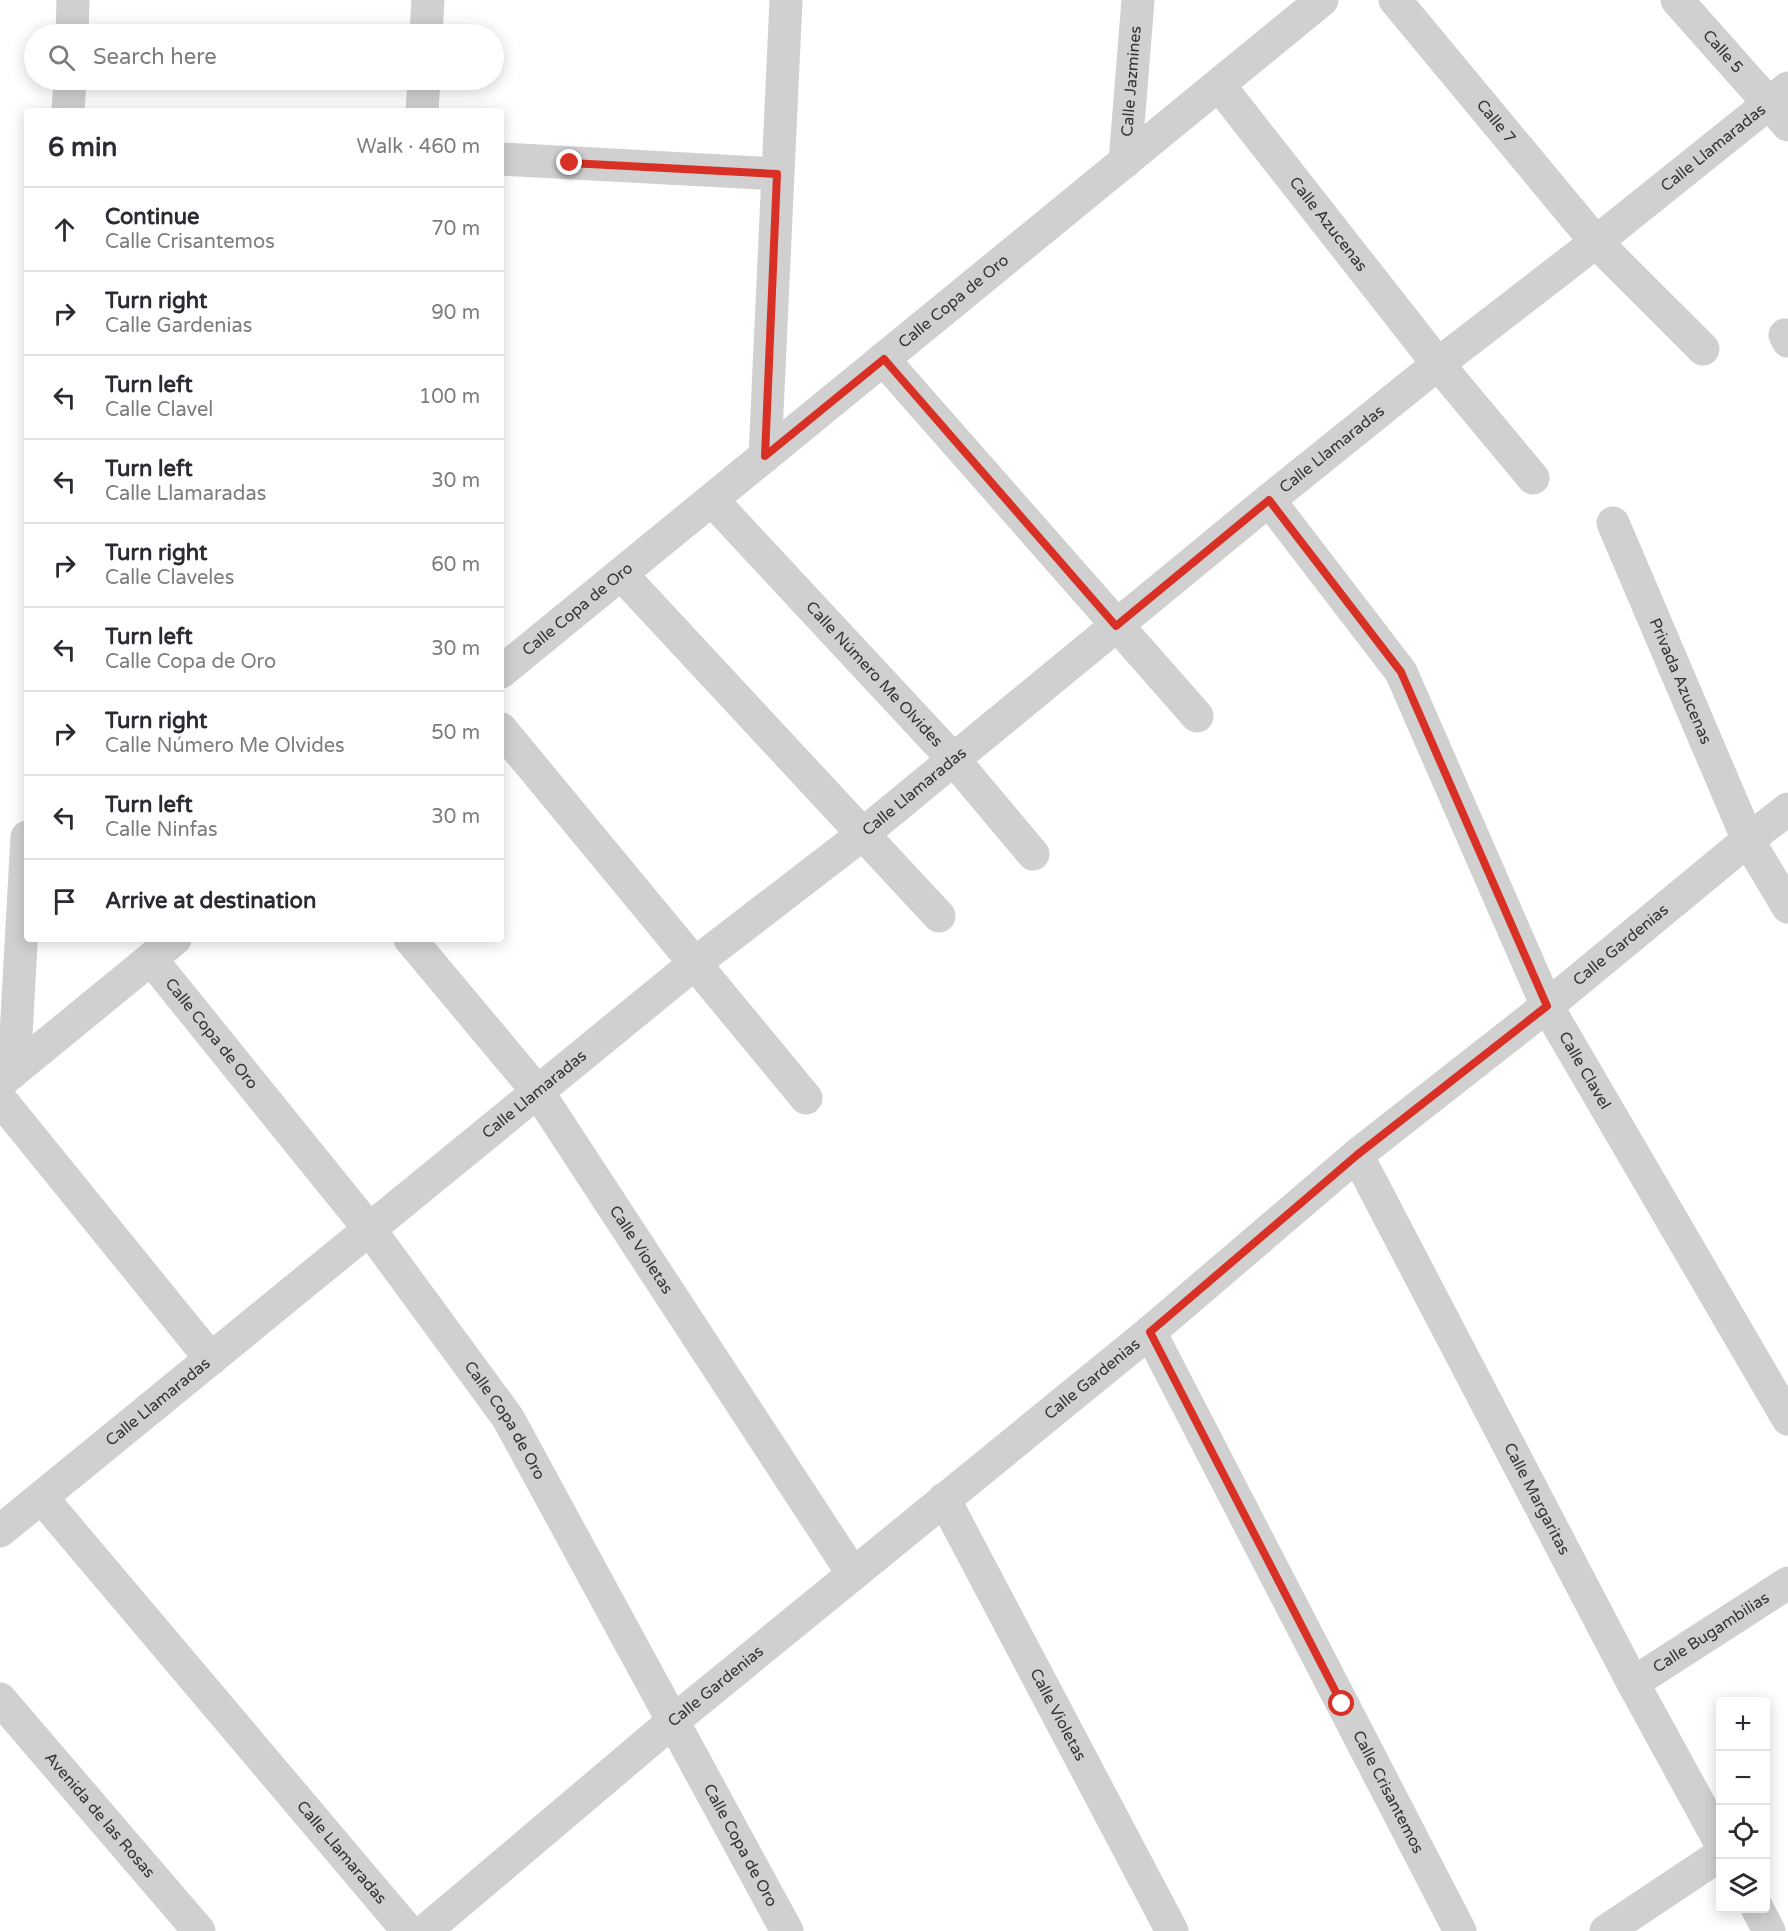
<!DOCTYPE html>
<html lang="en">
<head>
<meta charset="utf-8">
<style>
  :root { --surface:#fff; --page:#f2f2f3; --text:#2b2b33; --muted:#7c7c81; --line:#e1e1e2 }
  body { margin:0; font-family:"Varela Round",sans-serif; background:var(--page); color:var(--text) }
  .controls { position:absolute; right:18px; bottom:18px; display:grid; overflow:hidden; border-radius:6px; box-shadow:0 3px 15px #0003 }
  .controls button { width:54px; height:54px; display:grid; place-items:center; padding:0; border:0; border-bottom:2px solid var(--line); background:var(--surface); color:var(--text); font:30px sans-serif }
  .stop { position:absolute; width:18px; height:18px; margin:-14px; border:4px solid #d93025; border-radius:50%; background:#fff }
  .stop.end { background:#d93025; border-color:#fff; box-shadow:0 2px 6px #0008 }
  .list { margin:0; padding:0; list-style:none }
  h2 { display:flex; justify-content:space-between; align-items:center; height:78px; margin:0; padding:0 24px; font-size:26px }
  h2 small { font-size:20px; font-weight:400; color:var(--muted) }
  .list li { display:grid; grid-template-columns:39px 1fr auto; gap:18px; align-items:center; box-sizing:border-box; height:84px; padding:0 24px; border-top:2px solid var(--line) }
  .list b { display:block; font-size:22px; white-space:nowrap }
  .list p { margin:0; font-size:20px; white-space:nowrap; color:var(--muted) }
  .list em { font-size:20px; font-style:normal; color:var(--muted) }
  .icon { flex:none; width:33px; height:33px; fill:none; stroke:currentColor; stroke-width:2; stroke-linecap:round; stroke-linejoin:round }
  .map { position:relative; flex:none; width:1788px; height:1931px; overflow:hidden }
  .search { position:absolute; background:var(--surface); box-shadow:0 3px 15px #0003; left:24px; top:24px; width:480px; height:66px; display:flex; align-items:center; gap:15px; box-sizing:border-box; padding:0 21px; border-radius:33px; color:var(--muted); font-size:22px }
  .panel { position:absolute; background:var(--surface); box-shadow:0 3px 15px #0003; left:24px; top:108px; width:480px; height:834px; border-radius:6px }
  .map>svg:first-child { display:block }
</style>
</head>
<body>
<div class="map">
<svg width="1788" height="1931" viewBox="0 0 1788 1931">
  <rect width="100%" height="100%" fill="#fff"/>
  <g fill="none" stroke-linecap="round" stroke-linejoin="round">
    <g stroke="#d0d0d0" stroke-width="33">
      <path id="s1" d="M 1395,0 L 1596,242 L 1703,349"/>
      <path id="s2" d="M 1677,0 L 1788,125"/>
      <path d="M 72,34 L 73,0"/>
      <path d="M 426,34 L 428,0"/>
      <path id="s3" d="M 1219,85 L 1438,364 L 1533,478"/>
      <path d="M 68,111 L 70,80"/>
      <path d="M 422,111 L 424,80"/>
      <path d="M 501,159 L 777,174"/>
      <path id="s4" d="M 1125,162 L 1138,0"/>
      <path d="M 1785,335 L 1788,341"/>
      <path d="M 883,359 L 1197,716"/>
      <path d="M 765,456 L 786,0"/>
      <path id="s5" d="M 712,500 L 954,760 L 1033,854"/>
      <path id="s6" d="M 1269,500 L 1401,672 L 1547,1006 L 1788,1419"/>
      <path id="s7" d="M 1613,523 L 1748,840 L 1788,907"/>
      <path d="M 621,574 L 939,916"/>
      <path id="s8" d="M 501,672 L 1322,0"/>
      <path d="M 501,729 L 806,1098"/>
      <path id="s9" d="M 410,939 L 538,1092 L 853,1574"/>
      <path id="s10" d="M 151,959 L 370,1230 L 508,1418 L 787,1931"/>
      <path d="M 14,1071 L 27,837"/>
      <path d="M 4,1079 L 175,939"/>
      <path d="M 0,1099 L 211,1359"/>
      <path id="s11" d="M 1357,1155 L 1633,1683 L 1720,1842"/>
      <path id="s12" d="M 1150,1332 L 1460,1931"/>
      <path id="s13" d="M 42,1498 L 408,1931"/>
      <path id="s14" d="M 944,1499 L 1172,1931"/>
      <path id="s15" d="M 0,1531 L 694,964 L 863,834 L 1269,500 L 1438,364 L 1596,242 L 1788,88"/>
      <path id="s16" d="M 1633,1683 L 1788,1583"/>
      <path id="s17" d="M 0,1699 L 199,1931"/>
      <path d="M 1757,1908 L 1769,1931"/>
      <path id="s18" d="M 425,1931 L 672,1722 L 1150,1332 L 1357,1155 L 1547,1006 L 1748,840 L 1788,809"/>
      <path d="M 1606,1931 L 1720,1855"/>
    </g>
  </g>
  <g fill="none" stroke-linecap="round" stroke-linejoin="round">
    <path stroke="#d93025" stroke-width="8" d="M 570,163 L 777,174 L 765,456 L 884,359 L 1116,626 L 1269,500 L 1401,672 L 1547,1006 L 1357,1155 L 1150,1332 L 1342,1704"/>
  </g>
  <g text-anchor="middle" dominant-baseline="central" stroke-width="6" stroke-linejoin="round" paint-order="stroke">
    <g font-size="16" fill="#333" stroke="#fff">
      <text stroke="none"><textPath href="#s2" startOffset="69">Calle 5</textPath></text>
      <text stroke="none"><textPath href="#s4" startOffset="81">Calle Jazmines</textPath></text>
      <text stroke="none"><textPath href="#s1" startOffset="158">Calle 7</textPath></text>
      <text stroke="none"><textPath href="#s15" startOffset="2202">Calle Llamaradas</textPath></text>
      <text stroke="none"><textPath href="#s3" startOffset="177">Calle Azucenas</textPath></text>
      <text stroke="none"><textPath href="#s8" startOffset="585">Calle Copa de Oro</textPath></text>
      <text stroke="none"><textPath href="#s15" startOffset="1716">Calle Llamaradas</textPath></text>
      <text stroke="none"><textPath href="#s8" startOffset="99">Calle Copa de Oro</textPath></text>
      <text stroke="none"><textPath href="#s5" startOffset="238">Calle Número Me Olvides</textPath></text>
      <text stroke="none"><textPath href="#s7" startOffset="172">Privada Azucenas</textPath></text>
      <text stroke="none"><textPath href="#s15" startOffset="1176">Calle Llamaradas</textPath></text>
      <text stroke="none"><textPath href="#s18" startOffset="1550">Calle Gardenias</textPath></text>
      <text stroke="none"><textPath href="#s10" startOffset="96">Calle Copa de Oro</textPath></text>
      <text stroke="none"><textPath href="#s6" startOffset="656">Calle Clavel</textPath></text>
      <text stroke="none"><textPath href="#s15" startOffset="690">Calle Llamaradas</textPath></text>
      <text stroke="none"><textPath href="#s9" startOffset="388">Calle Violetas</textPath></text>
      <text stroke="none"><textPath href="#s18" startOffset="866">Calle Gardenias</textPath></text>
      <text stroke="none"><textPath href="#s15" startOffset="204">Calle Llamaradas</textPath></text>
      <text stroke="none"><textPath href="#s10" startOffset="582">Calle Copa de Oro</textPath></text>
      <text stroke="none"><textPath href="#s11" startOffset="388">Calle Margaritas</textPath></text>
      <text stroke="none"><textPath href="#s16" startOffset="93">Calle Bugambilias</textPath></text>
      <text stroke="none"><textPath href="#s18" startOffset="380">Calle Gardenias</textPath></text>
      <text stroke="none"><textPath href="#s14" startOffset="244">Calle Violetas</textPath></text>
      <text stroke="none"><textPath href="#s12" startOffset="518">Calle Crisantemos</textPath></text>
      <text stroke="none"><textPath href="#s17" startOffset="153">Avenida de las Rosas</textPath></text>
      <text stroke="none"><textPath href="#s10" startOffset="1068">Calle Copa de Oro</textPath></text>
      <text stroke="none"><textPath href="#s13" startOffset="464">Calle Llamaradas</textPath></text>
    </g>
  </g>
</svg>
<div class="controls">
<button>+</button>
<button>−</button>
<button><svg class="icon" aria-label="locate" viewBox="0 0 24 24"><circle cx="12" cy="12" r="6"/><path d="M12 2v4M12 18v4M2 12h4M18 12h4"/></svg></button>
<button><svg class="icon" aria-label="layers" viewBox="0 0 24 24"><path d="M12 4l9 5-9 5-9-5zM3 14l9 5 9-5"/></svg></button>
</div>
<div class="stop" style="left:1342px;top:1704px"></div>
<div class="stop end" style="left:570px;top:163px"></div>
<div class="search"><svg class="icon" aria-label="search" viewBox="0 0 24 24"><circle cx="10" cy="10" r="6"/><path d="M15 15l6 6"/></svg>Search here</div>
<section class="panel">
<h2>6 min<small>Walk · 460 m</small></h2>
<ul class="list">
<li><svg class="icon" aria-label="ahead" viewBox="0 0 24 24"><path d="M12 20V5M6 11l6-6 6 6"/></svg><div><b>Continue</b><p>Calle Crisantemos</p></div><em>70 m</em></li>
<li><svg class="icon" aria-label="right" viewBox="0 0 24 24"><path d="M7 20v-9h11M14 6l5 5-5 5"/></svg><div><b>Turn right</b><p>Calle Gardenias</p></div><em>90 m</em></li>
<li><svg class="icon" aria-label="left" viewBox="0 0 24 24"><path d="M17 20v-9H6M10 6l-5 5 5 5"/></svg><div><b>Turn left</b><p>Calle Clavel</p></div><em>100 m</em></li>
<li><svg class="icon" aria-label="left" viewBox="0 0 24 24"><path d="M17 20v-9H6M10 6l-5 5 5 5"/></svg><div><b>Turn left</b><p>Calle Llamaradas</p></div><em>30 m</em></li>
<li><svg class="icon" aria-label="right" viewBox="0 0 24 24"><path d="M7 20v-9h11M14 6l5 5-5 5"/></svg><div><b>Turn right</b><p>Calle Claveles</p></div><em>60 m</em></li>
<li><svg class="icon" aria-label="left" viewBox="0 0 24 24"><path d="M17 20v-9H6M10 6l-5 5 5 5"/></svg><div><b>Turn left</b><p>Calle Copa de Oro</p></div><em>30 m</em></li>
<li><svg class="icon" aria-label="right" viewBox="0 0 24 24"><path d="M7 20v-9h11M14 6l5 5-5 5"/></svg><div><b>Turn right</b><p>Calle Número Me Olvides</p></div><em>50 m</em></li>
<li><svg class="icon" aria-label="left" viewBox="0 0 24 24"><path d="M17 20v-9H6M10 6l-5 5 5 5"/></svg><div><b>Turn left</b><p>Calle Ninfas</p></div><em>30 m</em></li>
<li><svg class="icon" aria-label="arrive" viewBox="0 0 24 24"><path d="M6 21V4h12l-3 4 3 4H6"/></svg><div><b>Arrive at destination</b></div></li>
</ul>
</section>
</div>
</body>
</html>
